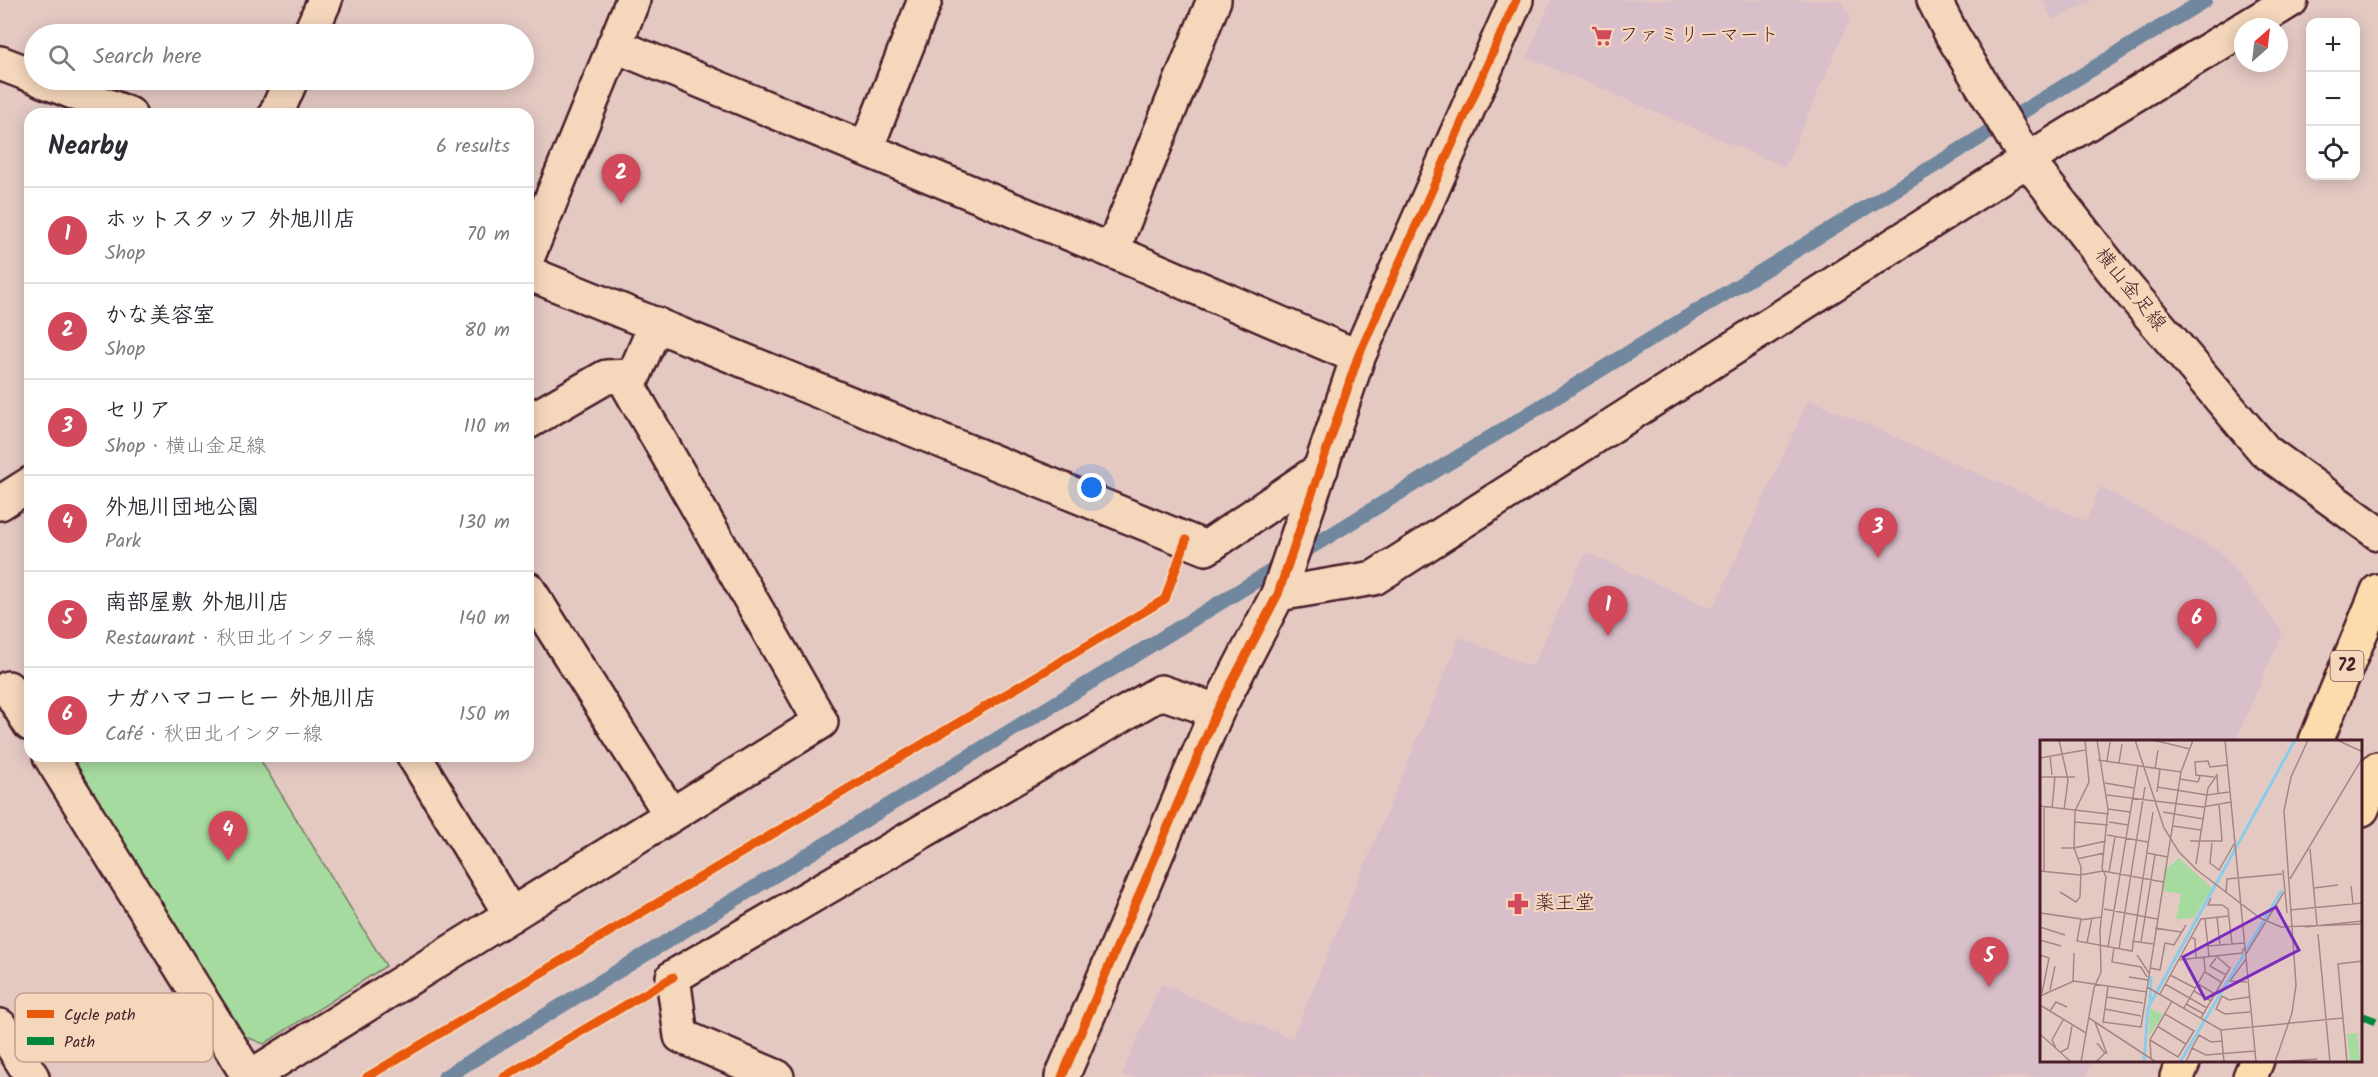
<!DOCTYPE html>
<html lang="en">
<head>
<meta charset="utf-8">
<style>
  :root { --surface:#fff; --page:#f2f2f3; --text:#2b2b33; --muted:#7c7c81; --line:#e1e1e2; --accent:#d1495b }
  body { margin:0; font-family:Kalam,"Klee One",sans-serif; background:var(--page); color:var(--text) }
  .controls { position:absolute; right:18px; top:18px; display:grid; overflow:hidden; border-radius:12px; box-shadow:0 3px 15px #0003 }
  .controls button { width:54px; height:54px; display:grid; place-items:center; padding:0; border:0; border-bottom:2px solid var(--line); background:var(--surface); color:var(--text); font:30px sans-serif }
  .compass { position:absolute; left:2234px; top:18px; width:54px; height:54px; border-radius:50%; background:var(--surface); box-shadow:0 3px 15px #0003; rotate:28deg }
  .you { position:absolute; left:1092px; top:488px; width:21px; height:21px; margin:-15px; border:4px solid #fff; border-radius:50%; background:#1a73e8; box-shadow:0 0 0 9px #1a73e833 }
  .badge { display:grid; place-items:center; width:39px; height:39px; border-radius:50%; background:var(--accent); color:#fff; font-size:20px; font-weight:700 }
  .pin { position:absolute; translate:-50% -50px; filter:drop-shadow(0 2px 3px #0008) }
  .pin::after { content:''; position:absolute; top:32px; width:21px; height:18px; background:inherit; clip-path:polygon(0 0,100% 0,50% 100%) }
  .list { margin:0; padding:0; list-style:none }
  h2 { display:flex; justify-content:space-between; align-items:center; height:78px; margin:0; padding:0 24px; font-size:26px }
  h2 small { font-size:20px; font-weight:400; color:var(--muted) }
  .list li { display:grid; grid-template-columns:39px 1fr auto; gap:18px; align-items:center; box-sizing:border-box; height:96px; padding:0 24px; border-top:2px solid var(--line) }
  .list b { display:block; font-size:22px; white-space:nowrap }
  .list p { margin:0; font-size:20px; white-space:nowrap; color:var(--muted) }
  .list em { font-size:20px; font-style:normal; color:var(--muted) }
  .icon { flex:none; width:33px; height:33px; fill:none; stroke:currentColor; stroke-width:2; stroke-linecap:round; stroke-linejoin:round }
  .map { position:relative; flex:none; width:2378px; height:1077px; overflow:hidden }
  .search { position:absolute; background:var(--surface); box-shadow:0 3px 15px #0003; left:24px; top:24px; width:510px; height:66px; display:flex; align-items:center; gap:15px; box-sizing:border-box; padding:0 21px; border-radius:33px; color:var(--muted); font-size:22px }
  .panel { position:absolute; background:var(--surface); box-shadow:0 3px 15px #0003; left:24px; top:108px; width:510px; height:654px; border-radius:18px }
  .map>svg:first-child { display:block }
</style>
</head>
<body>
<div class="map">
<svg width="2378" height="1077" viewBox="0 0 2378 1077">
  <rect width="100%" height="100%" fill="#e4c9c3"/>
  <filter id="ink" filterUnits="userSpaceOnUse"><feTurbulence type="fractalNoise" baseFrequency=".0167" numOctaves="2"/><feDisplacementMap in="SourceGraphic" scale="12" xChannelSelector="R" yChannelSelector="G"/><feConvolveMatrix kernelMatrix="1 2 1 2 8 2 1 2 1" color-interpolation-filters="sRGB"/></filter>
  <g filter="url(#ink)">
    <g fill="#d8bfc9">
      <path d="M 1551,0 L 1841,0 L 1851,17 L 1785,167 L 1527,57 Z"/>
      <path d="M 2042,0 L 2093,0 L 2053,20 Z"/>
      <path d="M 1809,399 L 2086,521 L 2100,487 L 2221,552 L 2283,632 L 2235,741 L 2042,741 L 2042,1060 L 2093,1061 L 2086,1077 L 1121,1077 L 1161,984 L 1292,1039 L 1460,637 L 1532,667 L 1586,552 L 1713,609 Z"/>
    </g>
    <path fill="#a6db9f" stroke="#787d65" stroke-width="1.5" d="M 71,756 L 258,756 L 386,966 L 264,1044 L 239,1034 Z"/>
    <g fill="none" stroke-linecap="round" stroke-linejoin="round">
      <path stroke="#70879e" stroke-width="15" d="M 445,1077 L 2205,0"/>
      <defs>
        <g id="street">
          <path d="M 2247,27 L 2291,0"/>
          <path d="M 310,34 L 325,0"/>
          <path d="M 614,45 L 1112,251 L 1358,357"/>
          <path d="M 0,63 L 34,76"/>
          <path d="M 42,80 L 129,114"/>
          <path d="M 276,114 L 291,80"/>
          <path d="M 866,149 L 925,0"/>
          <path d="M 1112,251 L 1214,0"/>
          <path d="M 528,256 L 633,0"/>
          <path d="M 528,273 L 1206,548 L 1321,469"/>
          <path d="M 528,422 L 606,377 L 633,376"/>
          <path d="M 0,503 L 30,484"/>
          <path d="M 528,589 L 671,815"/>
          <path d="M 1278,594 L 1374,578 L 2027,160 L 2243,29"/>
          <path d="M 8,688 L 30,724"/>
          <path d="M 50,756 L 249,1077"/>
          <path d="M 414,756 L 511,915"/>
          <path d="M 0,1026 L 32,1077"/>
          <path d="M 250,1077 L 821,722 L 629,387 L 656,324"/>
          <path d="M 777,1077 L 681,1036 L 673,977 L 1161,692 L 1217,711"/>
          <path d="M 1062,1077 L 1217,711 L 1278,594 L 1358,357 L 1516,0"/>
        </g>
        <path id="secondary" d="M 1934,0 L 1951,33 L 2027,160 L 2127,288 L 2265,451 L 2378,533"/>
        <g id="primary">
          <path d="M 2316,741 L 2378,591"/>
          <path d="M 2362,809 L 2378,769"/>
          <path d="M 2177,1077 L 2184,1060"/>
          <path d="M 2250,1077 L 2257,1060"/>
        </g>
      </defs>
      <use href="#street" stroke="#4a1f2b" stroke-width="38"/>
      <use href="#secondary" stroke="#4a1f2b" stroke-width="38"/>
      <use href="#primary" stroke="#4a1f2b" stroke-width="38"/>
      <use href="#street" stroke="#f5d7bb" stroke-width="33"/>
      <use href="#secondary" stroke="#f5d7bb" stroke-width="33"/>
      <use href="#primary" stroke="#fcdcac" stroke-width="33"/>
      <path stroke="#00873e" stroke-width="8" stroke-dasharray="15 8" stroke-linecap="butt" d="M 2362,1016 L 2378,1022"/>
      <defs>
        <g id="cycleway">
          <path d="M 367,1077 L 1165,599 L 1186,540"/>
          <path d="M 504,1077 L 673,977"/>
          <path d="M 1062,1077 L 1217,711 L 1278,594 L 1358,357 L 1516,0"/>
        </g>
      </defs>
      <use href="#cycleway" stroke="#f5d7bb" stroke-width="13"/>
      <use href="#cycleway" stroke="#e8590c" stroke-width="9"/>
    </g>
  </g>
  <defs>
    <symbol id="supermarket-bare" viewBox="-9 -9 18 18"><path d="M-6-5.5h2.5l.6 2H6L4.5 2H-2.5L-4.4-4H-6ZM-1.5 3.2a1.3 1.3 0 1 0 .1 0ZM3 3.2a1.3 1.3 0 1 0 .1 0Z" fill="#d1495b" stroke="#f5d7bb" stroke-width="2.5" paint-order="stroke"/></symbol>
    <symbol id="pharmacy-bare" viewBox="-9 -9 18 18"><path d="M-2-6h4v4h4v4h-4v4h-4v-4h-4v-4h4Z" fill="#d1495b" stroke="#f5d7bb" stroke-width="2.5" paint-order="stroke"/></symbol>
  </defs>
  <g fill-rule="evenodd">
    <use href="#supermarket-bare" x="1587" y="21" width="30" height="30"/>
    <use href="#pharmacy-bare" x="1503" y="889" width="30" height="30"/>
  </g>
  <g text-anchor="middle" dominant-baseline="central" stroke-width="4.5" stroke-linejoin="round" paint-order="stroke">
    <rect fill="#f5d7bb" stroke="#7d5656" stroke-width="1.5" x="2330.5" y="651" width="33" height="30" rx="4.5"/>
    <g font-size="18" font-weight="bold" fill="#4a1f2b">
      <text x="2347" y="666">72</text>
    </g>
    <g font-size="20" fill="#4a1f2b" stroke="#f5d7bb" text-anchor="start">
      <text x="1619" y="36">ファミリーマート</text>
      <text x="1535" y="904">薬王堂</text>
    </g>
    <g font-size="20" fill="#4a1f2b" stroke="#f5d7bb">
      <text transform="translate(2130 290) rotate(51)">横山金足線</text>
    </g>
  </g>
  <g transform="translate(2040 740)">
    <rect width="322" height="322" fill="#e4c9c3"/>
    <path d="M 139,118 L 172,148 L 154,178 L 136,179 L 141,154 L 123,151 L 127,128 ZM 110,268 L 123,275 L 109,296 ZM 317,293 L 320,322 L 310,322 L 307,294 Z" fill="#a6db9f"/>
    <path fill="none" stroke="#8acdeb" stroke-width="3" d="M 206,210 L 242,150M 110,266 L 111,236M 104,322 L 108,268 L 255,0M 140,322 L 204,214"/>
    <path fill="none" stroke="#a68586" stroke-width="1.5" d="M 19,0 L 28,40 L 24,70M 45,0 L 49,42 L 35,71 L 34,108 L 66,101M 95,0 L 124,88 L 139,112 L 157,130 L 220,178 L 241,187 L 323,184M 113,0 L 150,9M 185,0 L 216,322M 297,0 L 323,12M 10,16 L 12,35M 0,18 L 45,10M 58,20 L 120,29 L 117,52M 67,21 L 70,2M 79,23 L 82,4M 115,29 L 118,10M 120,29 L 141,32M 0,37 L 35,37M 174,37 L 156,35 L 155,22 L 168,21 L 170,27 L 187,25M 140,39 L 158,42 L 160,36M 65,43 L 94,48M 117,47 L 167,55 L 189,52M 67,55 L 163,67 L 191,62M 0,66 L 69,74M 12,68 L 15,36M 68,69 L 90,72M 123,72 L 163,79M 35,82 L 68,85M 69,82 L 88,85M 133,86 L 161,90M 67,95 L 108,102M 150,101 L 182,101 L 179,64M 172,103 L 170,123 L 179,130 L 194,104M 270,109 L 277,185M 107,113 L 128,117M 37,119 L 64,113M 156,124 L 168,48 L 177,35 L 178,53M 243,130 L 247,173M 0,131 L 40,135 L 63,131 L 123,142M 4,131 L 4,67M 69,132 L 75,97M 250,139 L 323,17M 311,146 L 313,164M 274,148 L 298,145M 20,152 L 36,162 L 40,157 L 41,127 L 34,108 L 21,108M 186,153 L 187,139 L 242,134M 171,158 L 168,165 L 182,165 L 188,169 L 192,204M 0,167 L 1,173 L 41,179 L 37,201 L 92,211 L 113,72M 64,169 L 117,179M 250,170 L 323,163M 177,177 L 180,205M 165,178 L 169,217M 40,180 L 62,177M 0,187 L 25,195M 265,187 L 323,181M 115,188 L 141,192M 278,194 L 290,322M 151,197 L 155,199 L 156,218M 0,200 L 21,206M 92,201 L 113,204M 101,202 L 115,115M 47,203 L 52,178M 168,206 L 204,203M 68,207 L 98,26M 74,208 L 72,222 L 101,227 L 107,237M 79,209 L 105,47M 206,214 L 244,152M 0,215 L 9,218 L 2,253M 97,215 L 109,233M 176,218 L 170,226 L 186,235M 206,219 L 190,241 L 207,242M 138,220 L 202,213 L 204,208M 110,228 L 120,230 L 125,203 L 134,205 L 146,185M 165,232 L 181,242M 130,235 L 155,248M 89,237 L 108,240M 33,242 L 34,213M 125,244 L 167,268M 158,244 L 175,254M 107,247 L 181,290 L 303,278M 10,250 L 15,226M 154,251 L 171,261M 120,254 L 161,179 L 189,176M 0,256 L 34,241 L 107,252M 67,257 L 103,263M 209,257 L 189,260 L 182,256 L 176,269 L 185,274 L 210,272M 146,264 L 164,274M 0,265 L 46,293M 144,268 L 165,231 L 164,217M 65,269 L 101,276M 10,271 L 16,262 L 27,267M 125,274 L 154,291 L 146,304M 49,278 L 116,322M 161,278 L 190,228 L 176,216M 55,282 L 67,314M 63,282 L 101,287 L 141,32 L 153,0M 63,283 L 68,246M 181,290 L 184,322M 0,294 L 31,322M 110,300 L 138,317 L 146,304 L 117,286M 16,308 L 12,300 L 23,280M 152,308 L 159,295 L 171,302 L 182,301M 21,312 L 28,308 L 32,286M 111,318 L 110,300 L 132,261M 41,322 L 54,248 L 61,232 L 60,190 L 66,137 L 62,128 L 68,69 L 57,0M 56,322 L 65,313 L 57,303M 146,322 L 152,308 L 166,315 L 215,311M 235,322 L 277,319M 235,322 L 252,273 L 256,245 L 244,71 L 251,37 L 268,0M 307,322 L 298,224 L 323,221"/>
    <path fill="#7b2cbf" fill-opacity="0.15" stroke="#7b2cbf" stroke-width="3" d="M 236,167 L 259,210 L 165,259 L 143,217 Z"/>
    <rect width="322" height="322" fill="none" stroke="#4a1f2b" stroke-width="3"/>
  </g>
  <rect x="15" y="993" width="198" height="69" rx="9" fill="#f5d7bb" stroke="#c2a090" stroke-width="1.5"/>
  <rect x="27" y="1010" width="27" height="8" fill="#e8590c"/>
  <rect x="27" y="1037" width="27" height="8" fill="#00873e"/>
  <g font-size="16" fill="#4a1f2b">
    <text x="64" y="1020">Cycle path</text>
    <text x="64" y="1047">Path</text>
  </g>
</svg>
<div class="controls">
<button>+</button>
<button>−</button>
<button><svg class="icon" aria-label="locate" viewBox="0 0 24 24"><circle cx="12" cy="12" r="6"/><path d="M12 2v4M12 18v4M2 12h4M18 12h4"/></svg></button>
</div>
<svg class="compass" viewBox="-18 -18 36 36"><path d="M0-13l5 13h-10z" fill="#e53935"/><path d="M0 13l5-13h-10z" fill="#7c7c81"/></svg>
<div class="you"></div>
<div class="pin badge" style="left:1608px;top:636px">1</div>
<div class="pin badge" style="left:621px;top:204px">2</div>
<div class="pin badge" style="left:1878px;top:558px">3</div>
<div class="pin badge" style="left:228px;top:861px">4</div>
<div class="pin badge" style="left:1989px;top:987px">5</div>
<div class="pin badge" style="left:2197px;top:649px">6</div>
<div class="search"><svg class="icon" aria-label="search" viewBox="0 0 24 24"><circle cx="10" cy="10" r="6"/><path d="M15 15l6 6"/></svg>Search here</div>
<section class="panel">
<h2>Nearby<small>6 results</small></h2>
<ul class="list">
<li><span class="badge">1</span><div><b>ホットスタッフ 外旭川店</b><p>Shop</p></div><em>70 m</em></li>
<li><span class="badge">2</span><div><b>かな美容室</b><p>Shop</p></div><em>80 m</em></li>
<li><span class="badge">3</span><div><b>セリア</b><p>Shop · 横山金足線</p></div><em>110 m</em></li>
<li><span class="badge">4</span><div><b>外旭川団地公園</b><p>Park</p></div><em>130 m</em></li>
<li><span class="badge">5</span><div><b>南部屋敷 外旭川店</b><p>Restaurant · 秋田北インター線</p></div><em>140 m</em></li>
<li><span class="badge">6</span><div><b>ナガハマコーヒー 外旭川店</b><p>Café · 秋田北インター線</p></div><em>150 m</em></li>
</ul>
</section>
</div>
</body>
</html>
